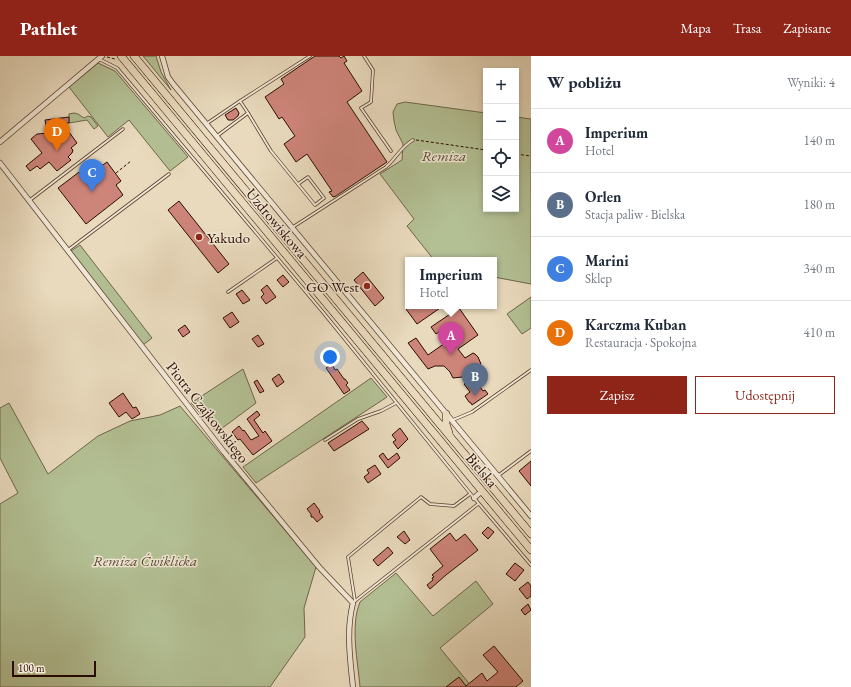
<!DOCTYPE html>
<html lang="pl">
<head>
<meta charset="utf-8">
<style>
  :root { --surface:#fff; --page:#f2f2f3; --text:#1f2937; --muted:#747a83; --line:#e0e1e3; --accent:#8f2418 }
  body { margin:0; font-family:"EB Garamond",serif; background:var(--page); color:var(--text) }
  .controls { position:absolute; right:12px; top:12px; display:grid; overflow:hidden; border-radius:0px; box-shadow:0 2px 6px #0003 }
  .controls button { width:36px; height:36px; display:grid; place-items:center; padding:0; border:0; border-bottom:1px solid var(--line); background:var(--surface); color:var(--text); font:20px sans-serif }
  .scale { position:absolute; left:12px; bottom:10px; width:84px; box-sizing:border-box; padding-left:4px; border:2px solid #2a0c00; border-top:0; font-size:11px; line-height:14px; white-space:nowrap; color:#2a0c00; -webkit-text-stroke:3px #f1e7d4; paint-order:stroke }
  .you { position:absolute; left:330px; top:301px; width:14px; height:14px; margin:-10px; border:3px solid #fff; border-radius:50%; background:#1a73e8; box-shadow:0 0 0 6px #1a73e833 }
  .badge { display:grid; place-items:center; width:26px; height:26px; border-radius:50%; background:var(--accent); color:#fff; font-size:13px; font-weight:700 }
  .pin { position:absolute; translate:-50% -33px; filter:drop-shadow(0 1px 2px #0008) }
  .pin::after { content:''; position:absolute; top:21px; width:14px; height:12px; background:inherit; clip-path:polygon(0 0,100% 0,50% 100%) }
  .popup { position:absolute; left:405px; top:201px; width:92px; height:52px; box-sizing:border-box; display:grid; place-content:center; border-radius:0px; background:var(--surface); filter:drop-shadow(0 1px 3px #0005); font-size:13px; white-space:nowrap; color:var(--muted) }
  .popup b { font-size:15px; color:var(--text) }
  .popup::after { content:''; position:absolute; left:50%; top:100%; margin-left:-8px; border:8px solid transparent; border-top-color:var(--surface) }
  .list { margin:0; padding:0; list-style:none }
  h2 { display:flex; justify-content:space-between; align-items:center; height:52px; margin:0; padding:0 16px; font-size:17px }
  h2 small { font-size:13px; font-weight:400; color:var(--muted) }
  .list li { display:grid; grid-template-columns:26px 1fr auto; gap:12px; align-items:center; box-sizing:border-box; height:64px; padding:0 16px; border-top:1px solid var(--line) }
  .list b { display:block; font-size:15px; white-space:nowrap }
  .list p { margin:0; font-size:13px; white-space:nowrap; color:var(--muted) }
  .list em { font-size:13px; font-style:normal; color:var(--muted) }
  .actions { display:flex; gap:8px; padding:12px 16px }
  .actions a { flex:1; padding:9px 0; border:1px solid var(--accent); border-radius:0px; text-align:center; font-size:14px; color:var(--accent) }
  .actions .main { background:var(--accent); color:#fff }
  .icon { flex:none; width:22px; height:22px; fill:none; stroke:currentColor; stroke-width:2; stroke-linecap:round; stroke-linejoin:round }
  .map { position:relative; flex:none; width:531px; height:631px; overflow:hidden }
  header { display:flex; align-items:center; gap:24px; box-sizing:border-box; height:56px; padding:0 20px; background:var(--accent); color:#fff }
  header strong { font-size:19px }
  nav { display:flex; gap:22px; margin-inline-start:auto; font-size:14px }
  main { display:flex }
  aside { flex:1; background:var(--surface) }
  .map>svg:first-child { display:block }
</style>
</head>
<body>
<header>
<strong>Pathlet</strong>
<nav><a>Mapa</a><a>Trasa</a><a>Zapisane</a></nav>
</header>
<main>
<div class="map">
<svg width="531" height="631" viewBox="0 0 531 631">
  <rect width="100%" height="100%" fill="#e9dabd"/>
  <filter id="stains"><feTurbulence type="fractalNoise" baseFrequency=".005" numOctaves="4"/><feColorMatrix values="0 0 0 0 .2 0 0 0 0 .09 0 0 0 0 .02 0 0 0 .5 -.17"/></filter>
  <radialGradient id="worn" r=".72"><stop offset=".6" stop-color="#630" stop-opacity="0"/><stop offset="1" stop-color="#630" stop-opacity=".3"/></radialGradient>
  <g fill="#b3c094" stroke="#6e664a">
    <path d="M 143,0 L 156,0 L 161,16 L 171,34 Z"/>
    <path d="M 98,7 L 115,15 L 188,101 L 170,115 L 129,64 L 108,81 L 69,31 Z"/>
    <path d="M 405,46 L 486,57 L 486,153 L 516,153 L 516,61 L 531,63 L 531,228 L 494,221 L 494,204 L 434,204 L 407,170 L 414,163 L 380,118 L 402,104 L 403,88 L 396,74 L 394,65 L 393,56 L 397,48 Z"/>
    <path d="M 74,57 L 78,58 L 84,62 L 88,60 L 91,61 L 98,70 L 94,73 L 87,64 L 69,67 L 69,58 Z"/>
    <path d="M 80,189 L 152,282 L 143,289 L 71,195 Z"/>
    <path d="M 531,241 L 531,272 L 522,278 L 507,258 Z"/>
    <path d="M 243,313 L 256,347 L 217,376 L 191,347 Z"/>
    <path d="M 371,322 L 387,341 L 256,427 L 243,411 Z"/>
    <path d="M 9,347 L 48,418 L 98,380 L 130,365 L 160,359 L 180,350 L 316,511 L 304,552 L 305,581 L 270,631 L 0,631 L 0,448 L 18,437 L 0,402 L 0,352 Z"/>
    <path d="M 396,517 L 433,560 L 476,525 L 493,548 L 440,592 L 472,631 L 360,631 C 358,606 350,570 360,546 Z"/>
  </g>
  <g fill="#cd8479" stroke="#2a0c00">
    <path d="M 315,0 L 339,0 L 341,2 L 344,0 L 347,5 L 344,7 L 362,35 L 347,46 L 387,106 L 336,140 L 333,141 L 329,136 L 332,135 L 307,98 L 296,106 L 284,88 L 295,80 L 282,61 L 279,63 L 265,41 L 284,28 L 281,23 Z"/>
    <path d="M 236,52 L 239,57 L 238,60 L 233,64 L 228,64 L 225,59 Z"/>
    <path d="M 69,61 L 69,67 L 46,70 L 45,64 Z"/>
    <path d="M 69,76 L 77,87 L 71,92 L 73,94 L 72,97 L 68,101 L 71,104 L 57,115 L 49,106 L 40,113 L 37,110 L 30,115 L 26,110 L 42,97 L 31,83 L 37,78 L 50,77 L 53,82 L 57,79 L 65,80 Z"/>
    <path d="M 95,104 L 100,111 L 107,106 L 121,125 L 116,129 L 123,139 L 86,168 L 58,132 Z"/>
    <path d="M 179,145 L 229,208 L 218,217 L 168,154 Z"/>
    <path d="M 363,216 L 384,242 L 375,250 L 354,224 Z"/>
    <path d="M 283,219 L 289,226 L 283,231 L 277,224 Z"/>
    <path d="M 267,229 L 276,241 L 266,248 L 261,241 L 264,238 L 261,234 Z"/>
    <path d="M 242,234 L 250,244 L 243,248 L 236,238 Z"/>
    <path d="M 411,250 L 443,250 L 417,268 L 406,253 Z"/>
    <path d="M 459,252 L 478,279 L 458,293 L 465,302 L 473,297 L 475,298 L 478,301 L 481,308 L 469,316 L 472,320 L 453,322 L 450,316 L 444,310 L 435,310 L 428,313 L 408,287 L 416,282 L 428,299 L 455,280 L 456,274 L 451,268 L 436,278 L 431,271 Z"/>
    <path d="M 232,256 L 239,266 L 230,272 L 223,262 Z"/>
    <path d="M 185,269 L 190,276 L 183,281 L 178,274 Z"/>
    <path d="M 258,279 L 264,288 L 258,291 L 252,283 Z"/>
    <path d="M 332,308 L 335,314 L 337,313 L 344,323 L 345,323 L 348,327 L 346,329 L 350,334 L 344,338 L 326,312 Z"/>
    <path d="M 279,318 L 284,326 L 277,331 L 272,323 Z"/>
    <path d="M 473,321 L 483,335 L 485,334 L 488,338 L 472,349 L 471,347 L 469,346 L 465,340 L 470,336 L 464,328 Z"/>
    <path d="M 257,324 L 264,335 L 260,337 L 254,326 Z"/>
    <path d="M 123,337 L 133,352 L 136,351 L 140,358 L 132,363 L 126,356 L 119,361 L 109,347 Z"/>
    <path d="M 257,355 L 260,359 L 254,364 L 263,377 L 265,375 L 272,385 L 253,399 L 240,383 L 238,384 L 232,376 L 239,370 L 243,375 L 244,374 L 251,384 L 259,380 L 247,363 Z"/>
    <path d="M 362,365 L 369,373 L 334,395 L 328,387 Z"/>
    <path d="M 400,372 L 408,383 L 398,393 L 393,386 L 396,384 L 392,379 Z"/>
    <path d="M 383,397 L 388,404 L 397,397 L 400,402 L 388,412 L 379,400 Z"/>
    <path d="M 531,405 L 531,430 L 519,415 Z"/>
    <path d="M 375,409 L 381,418 L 368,427 L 364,421 L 369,417 L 367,414 Z"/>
    <path d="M 314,447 L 320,455 L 319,456 L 323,461 L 317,466 L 313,461 L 311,461 L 311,458 L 307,453 Z"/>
    <path d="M 488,471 L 494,476 L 488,483 L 482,477 Z"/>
    <path d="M 404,475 L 410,484 L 405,488 L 397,481 Z"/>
    <path d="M 450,477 L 456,485 L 465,478 L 478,494 L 446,519 L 430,533 L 427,529 L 433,524 L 432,522 L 434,521 L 432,519 L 443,510 L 430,493 Z"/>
    <path d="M 388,491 L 393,497 L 378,510 L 373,504 Z"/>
    <path d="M 515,507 L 524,514 L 515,525 L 506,518 Z"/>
    <path d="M 528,526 L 531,530 L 531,540 L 527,543 L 519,533 Z"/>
    <path d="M 528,548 L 531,554 L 525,559 L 521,554 Z"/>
    <path d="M 494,590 L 523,625 L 516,631 L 446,631 L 459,621 L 466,630 L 482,617 L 487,625 L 498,616 L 483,599 Z"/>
  </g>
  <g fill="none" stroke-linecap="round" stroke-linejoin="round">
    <defs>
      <g id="service">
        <path d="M 364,0 L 373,14 L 371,46 L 361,52 L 391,95"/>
        <path d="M 99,3 L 117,12 L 322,255 L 474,442 L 531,509"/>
        <path d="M 248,57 L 240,45 L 310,0"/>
        <path d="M 206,68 L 240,45"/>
        <path d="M 217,80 L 248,57 L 271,95 L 315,149 L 324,142 L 308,121 L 298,128"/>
        <path d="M 30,144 L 123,73"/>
        <path d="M 293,171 L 386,111 C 396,102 402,90 413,84"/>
        <path d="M 68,194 L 169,118"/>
        <path d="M 228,236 L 277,202"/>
        <path d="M 453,364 L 472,356 L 531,314"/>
        <path d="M 325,384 L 358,363 L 381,355 L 396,347"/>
        <path d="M 499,419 L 531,395"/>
        <path d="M 355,545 L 348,501 L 421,441 L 430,448 L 454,450 L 470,438"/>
        <path d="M 355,545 L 478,448"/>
      </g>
      <g id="minor">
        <path d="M 162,0 L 168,21 L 174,29 L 531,460"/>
        <path d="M 0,86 L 102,0"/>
        <path d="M 0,107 L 224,396 L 319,511 L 353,547 C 346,574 350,603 353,631"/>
        <path d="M 474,442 L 482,435"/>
      </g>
      <g id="primary">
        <path d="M 121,0 L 531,494"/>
        <path d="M 134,0 L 531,478"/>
        <path d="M 446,358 L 446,368 L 449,377"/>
      </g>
    </defs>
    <use href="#service" stroke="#5a402f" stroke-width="3.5"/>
    <use href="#minor" stroke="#5a402f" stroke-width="6"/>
    <use href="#primary" stroke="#2a0c00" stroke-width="8"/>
    <g stroke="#2a0c00" stroke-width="1" stroke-dasharray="3 2" stroke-linecap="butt">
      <path d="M 107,1 L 115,3"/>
      <path d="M 416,84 L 486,94"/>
      <path d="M 516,98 L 531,100"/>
      <path d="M 116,117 L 131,105"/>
    </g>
    <use href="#service" stroke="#f1e7d4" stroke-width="2"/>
    <use href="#minor" stroke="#f1e7d4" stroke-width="4.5"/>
    <use href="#primary" stroke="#e9dabd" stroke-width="7"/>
  </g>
  <g fill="#8f2418" stroke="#f1e7d4" stroke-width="1.5">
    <circle cx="199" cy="181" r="4"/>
    <circle cx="367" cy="230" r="4"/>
  </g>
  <g text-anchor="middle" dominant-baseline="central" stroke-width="3" stroke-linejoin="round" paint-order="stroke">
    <g font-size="15" font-style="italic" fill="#5a4b34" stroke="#f1e7d4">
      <text x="444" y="99">Remiza</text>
      <text x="145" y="504">Remiza Ćwiklicka</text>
    </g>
    <g font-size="15" fill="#2a0c00" stroke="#f1e7d4">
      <text transform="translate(277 167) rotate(50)">Uzdrowiskowa</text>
      <text transform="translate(208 356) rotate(52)">Piotra Czajkowskiego</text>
      <text transform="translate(482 414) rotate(50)">Bielska</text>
    </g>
    <g font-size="15" fill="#2a0c00" stroke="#f1e7d4" text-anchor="start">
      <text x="207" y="181">Yakudo</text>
      <text x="359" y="230" text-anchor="end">GO West</text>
    </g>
  </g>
  <rect width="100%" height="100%" filter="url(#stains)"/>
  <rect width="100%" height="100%" fill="url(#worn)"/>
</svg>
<div class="controls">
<button>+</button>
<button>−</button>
<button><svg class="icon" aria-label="locate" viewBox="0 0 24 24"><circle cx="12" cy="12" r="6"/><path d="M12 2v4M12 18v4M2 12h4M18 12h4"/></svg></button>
<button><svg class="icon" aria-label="layers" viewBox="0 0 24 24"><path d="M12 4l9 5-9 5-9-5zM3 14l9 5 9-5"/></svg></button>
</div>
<div class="scale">100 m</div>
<div class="you"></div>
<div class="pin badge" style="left:451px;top:299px;background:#d1479c">A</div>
<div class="popup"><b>Imperium</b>Hotel</div>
<div class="pin badge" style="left:475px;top:340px;background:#5c6f8a">B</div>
<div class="pin badge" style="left:92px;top:136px;background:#3f7fe0">C</div>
<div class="pin badge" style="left:57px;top:95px;background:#e8710a">D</div>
</div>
<aside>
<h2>W pobliżu<small>Wyniki: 4</small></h2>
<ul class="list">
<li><span class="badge" style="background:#d1479c">A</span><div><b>Imperium</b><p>Hotel</p></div><em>140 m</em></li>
<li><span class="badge" style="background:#5c6f8a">B</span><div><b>Orlen</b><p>Stacja paliw · Bielska</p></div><em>180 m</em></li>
<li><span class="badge" style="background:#3f7fe0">C</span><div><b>Marini</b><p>Sklep</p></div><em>340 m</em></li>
<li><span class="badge" style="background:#e8710a">D</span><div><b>Karczma Kuban</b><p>Restauracja · Spokojna</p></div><em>410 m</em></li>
</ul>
<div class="actions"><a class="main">Zapisz</a><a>Udostępnij</a></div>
</aside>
</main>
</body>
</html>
